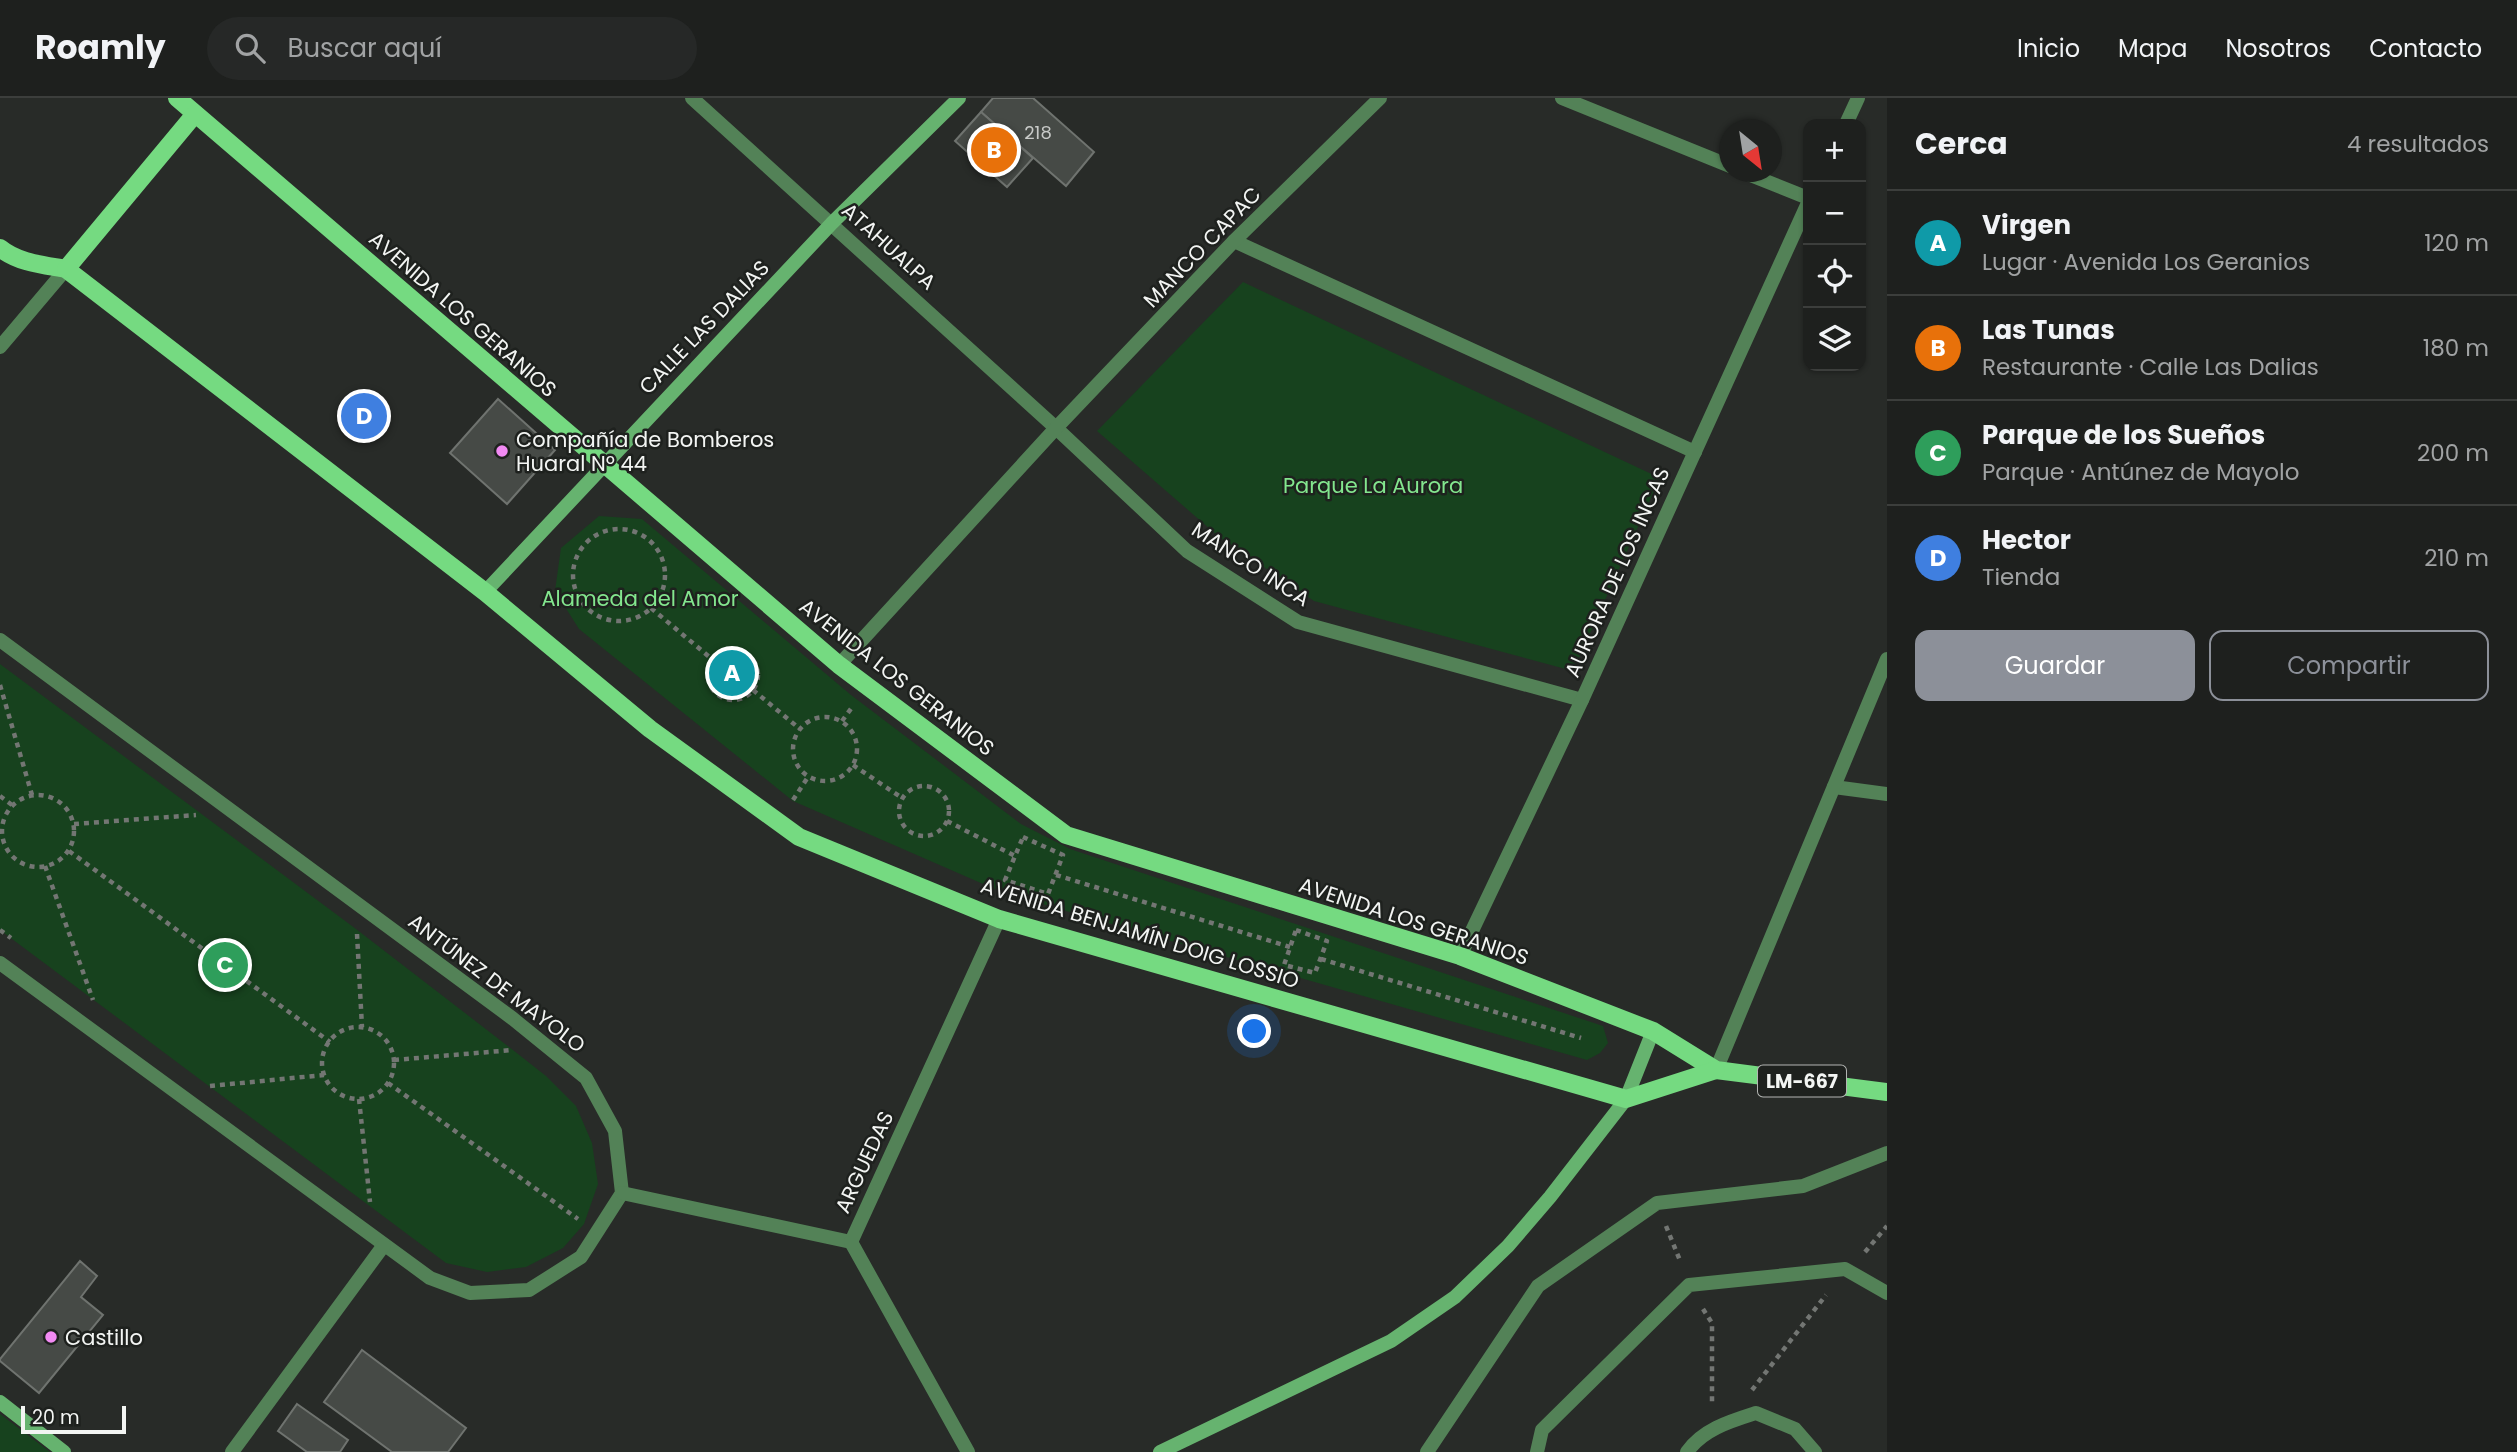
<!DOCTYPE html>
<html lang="es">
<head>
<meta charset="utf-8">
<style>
  :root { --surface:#1e201e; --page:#262827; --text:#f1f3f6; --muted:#a1a3a4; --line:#3c3e3c; --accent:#8c9099 }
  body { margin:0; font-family:Poppins,sans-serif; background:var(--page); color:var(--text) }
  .controls { position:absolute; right:21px; top:21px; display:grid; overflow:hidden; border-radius:14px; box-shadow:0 2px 5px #0004 }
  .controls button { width:63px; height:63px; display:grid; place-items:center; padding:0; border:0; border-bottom:2px solid var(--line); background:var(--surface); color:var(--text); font:35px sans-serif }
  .compass { position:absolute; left:1719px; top:21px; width:63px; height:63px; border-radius:50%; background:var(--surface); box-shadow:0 2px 5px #0004; rotate:150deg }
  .scale { position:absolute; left:21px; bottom:18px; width:105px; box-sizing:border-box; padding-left:7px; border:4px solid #f3f5f3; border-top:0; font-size:19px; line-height:24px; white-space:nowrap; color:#f3f5f3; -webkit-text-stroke:5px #1e211e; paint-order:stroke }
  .you { position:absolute; left:1255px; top:934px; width:24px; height:24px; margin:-18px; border:5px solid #fff; border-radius:50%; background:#1a73e8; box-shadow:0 0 0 10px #1a73e833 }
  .badge { display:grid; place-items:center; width:46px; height:46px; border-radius:50%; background:var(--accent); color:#fff; font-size:23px; font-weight:700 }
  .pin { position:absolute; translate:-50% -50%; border:4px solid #fff; box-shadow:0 2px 7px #0006 }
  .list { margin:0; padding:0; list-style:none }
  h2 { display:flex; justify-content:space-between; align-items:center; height:91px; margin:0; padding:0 28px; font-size:30px }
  h2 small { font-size:23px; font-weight:400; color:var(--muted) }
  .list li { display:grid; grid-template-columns:46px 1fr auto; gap:21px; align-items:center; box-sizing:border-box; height:105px; padding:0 28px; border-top:2px solid var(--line) }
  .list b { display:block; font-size:26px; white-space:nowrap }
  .list p { margin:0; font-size:23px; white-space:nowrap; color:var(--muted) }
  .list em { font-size:23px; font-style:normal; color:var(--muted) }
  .actions { display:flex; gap:14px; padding:21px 28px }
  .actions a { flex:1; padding:16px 0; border:2px solid var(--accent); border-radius:14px; text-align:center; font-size:24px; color:var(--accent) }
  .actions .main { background:var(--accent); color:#fff }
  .icon { flex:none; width:38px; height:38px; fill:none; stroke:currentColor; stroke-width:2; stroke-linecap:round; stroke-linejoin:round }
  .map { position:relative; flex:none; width:1887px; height:1354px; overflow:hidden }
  header { display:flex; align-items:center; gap:42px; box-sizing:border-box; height:98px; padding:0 35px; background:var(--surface); border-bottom:2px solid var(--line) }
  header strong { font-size:33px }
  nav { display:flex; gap:38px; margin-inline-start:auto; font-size:24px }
  .search { width:490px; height:63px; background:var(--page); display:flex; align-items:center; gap:18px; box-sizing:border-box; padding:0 24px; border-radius:38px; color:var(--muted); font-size:26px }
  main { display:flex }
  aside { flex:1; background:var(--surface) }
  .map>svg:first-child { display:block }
</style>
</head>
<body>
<header>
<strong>Roamly</strong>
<div class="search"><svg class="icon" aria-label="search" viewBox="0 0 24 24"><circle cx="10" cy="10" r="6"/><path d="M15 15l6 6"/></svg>Buscar aquí</div>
<nav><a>Inicio</a><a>Mapa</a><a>Nosotros</a><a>Contacto</a></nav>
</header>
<main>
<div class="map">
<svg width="1887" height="1354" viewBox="0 0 1887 1354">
  <rect width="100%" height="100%" fill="#282b28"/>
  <g fill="#17421e">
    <path d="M 1243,184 L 1660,380 L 1573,573 L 1314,503 L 1218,438 L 1097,333 Z"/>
    <path d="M 599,418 L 642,421 L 851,597 L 1021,726 L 1070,751 L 1603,928 L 1608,945 L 1600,955 L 1587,962 L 1052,809 L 990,789 L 793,703 L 579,531 L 555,493 L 561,450 Z"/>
    <path d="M 0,566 L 356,831 L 513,952 L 546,978 L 576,1008 L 592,1045 L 598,1086 L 584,1126 L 563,1150 L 526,1169 L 487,1174 L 446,1165 L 0,832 Z"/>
    <path d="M 0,1316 L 50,1354 L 0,1354 Z"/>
  </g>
  <g fill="#464a46" stroke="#6f736f" stroke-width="2">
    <path d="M 993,0 L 1033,0 L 1094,54 L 1066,88 L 981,14 Z"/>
    <path d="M 981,14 L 1033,60 L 1007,89 L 955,43 Z"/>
    <path d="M 367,297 L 385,314 L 362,340 L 343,323 Z"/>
    <path d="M 498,301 L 555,352 L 507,406 L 450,355 Z"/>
    <path d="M 80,1163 L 97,1178 L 81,1199 L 103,1217 L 39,1295 L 0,1263 L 0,1261 Z"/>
    <path d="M 362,1252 L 466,1330 L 448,1354 L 392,1354 L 324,1304 Z"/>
    <path d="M 297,1306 L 348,1342 L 340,1354 L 307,1354 L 278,1333 Z"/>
  </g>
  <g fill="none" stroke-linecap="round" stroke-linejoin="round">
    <g stroke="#737673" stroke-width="4.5" stroke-dasharray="5 5" stroke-linecap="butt">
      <circle cx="619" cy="477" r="46"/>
      <path d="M 651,510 L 713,562"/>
      <circle cx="733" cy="577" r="25"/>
      <path d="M 0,587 L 32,697"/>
      <path d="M 753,592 L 800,631"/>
      <circle cx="825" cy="651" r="32"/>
      <path d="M 842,623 L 853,608"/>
      <path d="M 853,667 L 902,700"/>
      <circle cx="924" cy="713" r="25"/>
      <circle cx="38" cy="733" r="36"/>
      <path d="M 0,698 L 12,707"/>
      <path d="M 793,702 L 808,679"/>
      <path d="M 947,723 L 1015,758"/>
      <path d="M 74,726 L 196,717"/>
      <path d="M 1023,739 L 1063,757 L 1048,796 L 1005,782 Z"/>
      <path d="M 69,753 L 330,944"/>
      <path d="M 45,768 L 93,902"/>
      <path d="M 1056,777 L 1290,849"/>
      <path d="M 0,832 L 11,840"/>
      <path d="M 1296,832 L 1327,843 L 1315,875 L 1284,867 Z"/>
      <path d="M 357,836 L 362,929"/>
      <path d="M 1321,861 L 1581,940"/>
      <circle cx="358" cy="965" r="36"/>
      <path d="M 394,962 L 512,952"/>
      <path d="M 388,985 L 578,1121"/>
      <path d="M 210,988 L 324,977"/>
      <path d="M 359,1001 L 370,1104"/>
      <path d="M 1666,1128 L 1681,1165"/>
      <path d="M 1865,1154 L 1887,1128"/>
      <path d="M 1703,1211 L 1712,1225 L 1712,1305"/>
      <path d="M 1752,1292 L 1826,1197"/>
    </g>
    <g stroke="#538257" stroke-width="14">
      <path d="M 1427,1354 L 1538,1188 L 1657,1105 L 1803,1088 L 1887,1055"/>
      <path d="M 1537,1354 L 1542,1332 L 1689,1187 L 1845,1171 L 1887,1195"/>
      <path d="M 1687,1354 C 1703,1331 1731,1323 1756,1315 L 1795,1331 L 1815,1354"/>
    </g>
    <g stroke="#538257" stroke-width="14">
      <path d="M 692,0 L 1056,330 L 1187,453 L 1298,524 L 1582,602"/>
      <path d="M 1562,0 L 1730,68"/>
      <path d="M 1846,26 L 1858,0"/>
      <path d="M 1743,74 L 1808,100"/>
      <path d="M 1234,143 L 1695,354"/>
      <path d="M 0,249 L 66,171"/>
      <path d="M 0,542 L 512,920 L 586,980 L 615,1033 L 622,1095 L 581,1159 L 529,1192 L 470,1195 L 430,1180 L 0,865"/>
      <path d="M 839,567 L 1056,330 L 1234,143 L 1380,0"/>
      <path d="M 1834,689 L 1887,696"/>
      <path d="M 1460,858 L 1582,602 L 1808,105"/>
      <path d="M 1716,972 L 1887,561"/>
      <path d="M 622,1095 L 851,1144"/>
      <path d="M 232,1354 L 384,1147"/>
      <path d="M 968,1354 L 851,1144 L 999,821"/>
    </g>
    <g stroke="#66b36f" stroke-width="14">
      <path d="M 485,494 L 832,125 L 959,0"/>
      <path d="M 0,1304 L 64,1354"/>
      <path d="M 1160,1354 L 1391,1243 L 1455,1199 L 1508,1148 L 1550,1099 L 1626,1001 L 1653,933"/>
    </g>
    <g stroke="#75da81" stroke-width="18">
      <path d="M 177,0 L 839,567 L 1066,737 L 1460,858 L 1653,933 L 1716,972 L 1887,994"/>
      <path d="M 0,150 C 18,165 44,167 66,171 L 485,494 L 650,631 L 799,739 L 999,821 L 1626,1001 L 1716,972"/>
      <path d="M 66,171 L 195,16"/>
    </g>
  </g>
  <g fill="#f28af3" stroke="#1e211e" stroke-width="2.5">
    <circle cx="502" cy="353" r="7"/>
    <circle cx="51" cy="1239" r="7"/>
  </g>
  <g text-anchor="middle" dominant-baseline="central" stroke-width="5" stroke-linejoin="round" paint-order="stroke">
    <g font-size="18" fill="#c8cac8">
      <text x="1038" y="34">218</text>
    </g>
    <rect fill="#1e211e" stroke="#b3b5b3" stroke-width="2" x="1758" y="967.5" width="88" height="31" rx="5"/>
    <g font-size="19" font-weight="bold" fill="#f3f5f3">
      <text x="1802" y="983">LM-667</text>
    </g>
    <g font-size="21" fill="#f3f5f3" stroke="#1e211e">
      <text transform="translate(889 148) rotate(42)">ATAHUALPA</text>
      <text transform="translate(1202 149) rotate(-46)">MANCO CAPAC</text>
      <text transform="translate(463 216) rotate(41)">AVENIDA LOS GERANIOS</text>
      <text transform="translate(704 229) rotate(-46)">CALLE LAS DALIAS</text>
      <text transform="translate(1251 466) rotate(33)">MANCO INCA</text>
      <text transform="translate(1617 474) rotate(-66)">AURORA DE LOS INCAS</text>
      <text transform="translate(897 579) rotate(38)">AVENIDA LOS GERANIOS</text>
      <text transform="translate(1414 823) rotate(18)">AVENIDA LOS GERANIOS</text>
      <text transform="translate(1140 835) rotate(17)">AVENIDA BENJAMÍN DOIG LOSSIO</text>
      <text transform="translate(497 885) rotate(37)">ANTÚNEZ DE MAYOLO</text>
      <text transform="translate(864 1064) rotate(-65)">ARGUEDAS</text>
    </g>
    <g font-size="21" fill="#f3f5f3" stroke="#1e211e" text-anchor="start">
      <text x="516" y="341">Compañía de Bomberos<tspan x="516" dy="24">Huaral Nº 44</tspan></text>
      <text x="65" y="1239">Castillo</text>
    </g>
    <g font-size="21" fill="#83e68e" stroke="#1e211e">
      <text x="1373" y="387">Parque La Aurora</text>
      <text x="640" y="500">Alameda del Amor</text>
    </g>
  </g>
</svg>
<div class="controls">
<button>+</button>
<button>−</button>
<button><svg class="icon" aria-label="locate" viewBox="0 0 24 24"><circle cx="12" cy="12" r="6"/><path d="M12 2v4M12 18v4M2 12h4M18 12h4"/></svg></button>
<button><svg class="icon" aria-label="layers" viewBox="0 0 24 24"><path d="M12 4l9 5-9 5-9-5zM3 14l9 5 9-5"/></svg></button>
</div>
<svg class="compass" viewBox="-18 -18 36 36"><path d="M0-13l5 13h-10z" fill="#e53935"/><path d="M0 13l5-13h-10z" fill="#a1a3a4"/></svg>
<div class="scale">20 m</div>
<div class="you"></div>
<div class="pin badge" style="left:732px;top:575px;background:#0f9aa8">A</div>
<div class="pin badge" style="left:994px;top:52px;background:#e8710a">B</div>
<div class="pin badge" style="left:225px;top:867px;background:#2e9e5b">C</div>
<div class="pin badge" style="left:364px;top:318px;background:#3f7fe0">D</div>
</div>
<aside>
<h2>Cerca<small>4 resultados</small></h2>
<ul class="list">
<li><span class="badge" style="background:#0f9aa8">A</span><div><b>Virgen</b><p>Lugar · Avenida Los Geranios</p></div><em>120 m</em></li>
<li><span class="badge" style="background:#e8710a">B</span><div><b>Las Tunas</b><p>Restaurante · Calle Las Dalias</p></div><em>180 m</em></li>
<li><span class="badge" style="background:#2e9e5b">C</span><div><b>Parque de los Sueños</b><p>Parque · Antúnez de Mayolo</p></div><em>200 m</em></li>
<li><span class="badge" style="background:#3f7fe0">D</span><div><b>Hector</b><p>Tienda</p></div><em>210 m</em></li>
</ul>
<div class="actions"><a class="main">Guardar</a><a>Compartir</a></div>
</aside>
</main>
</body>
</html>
